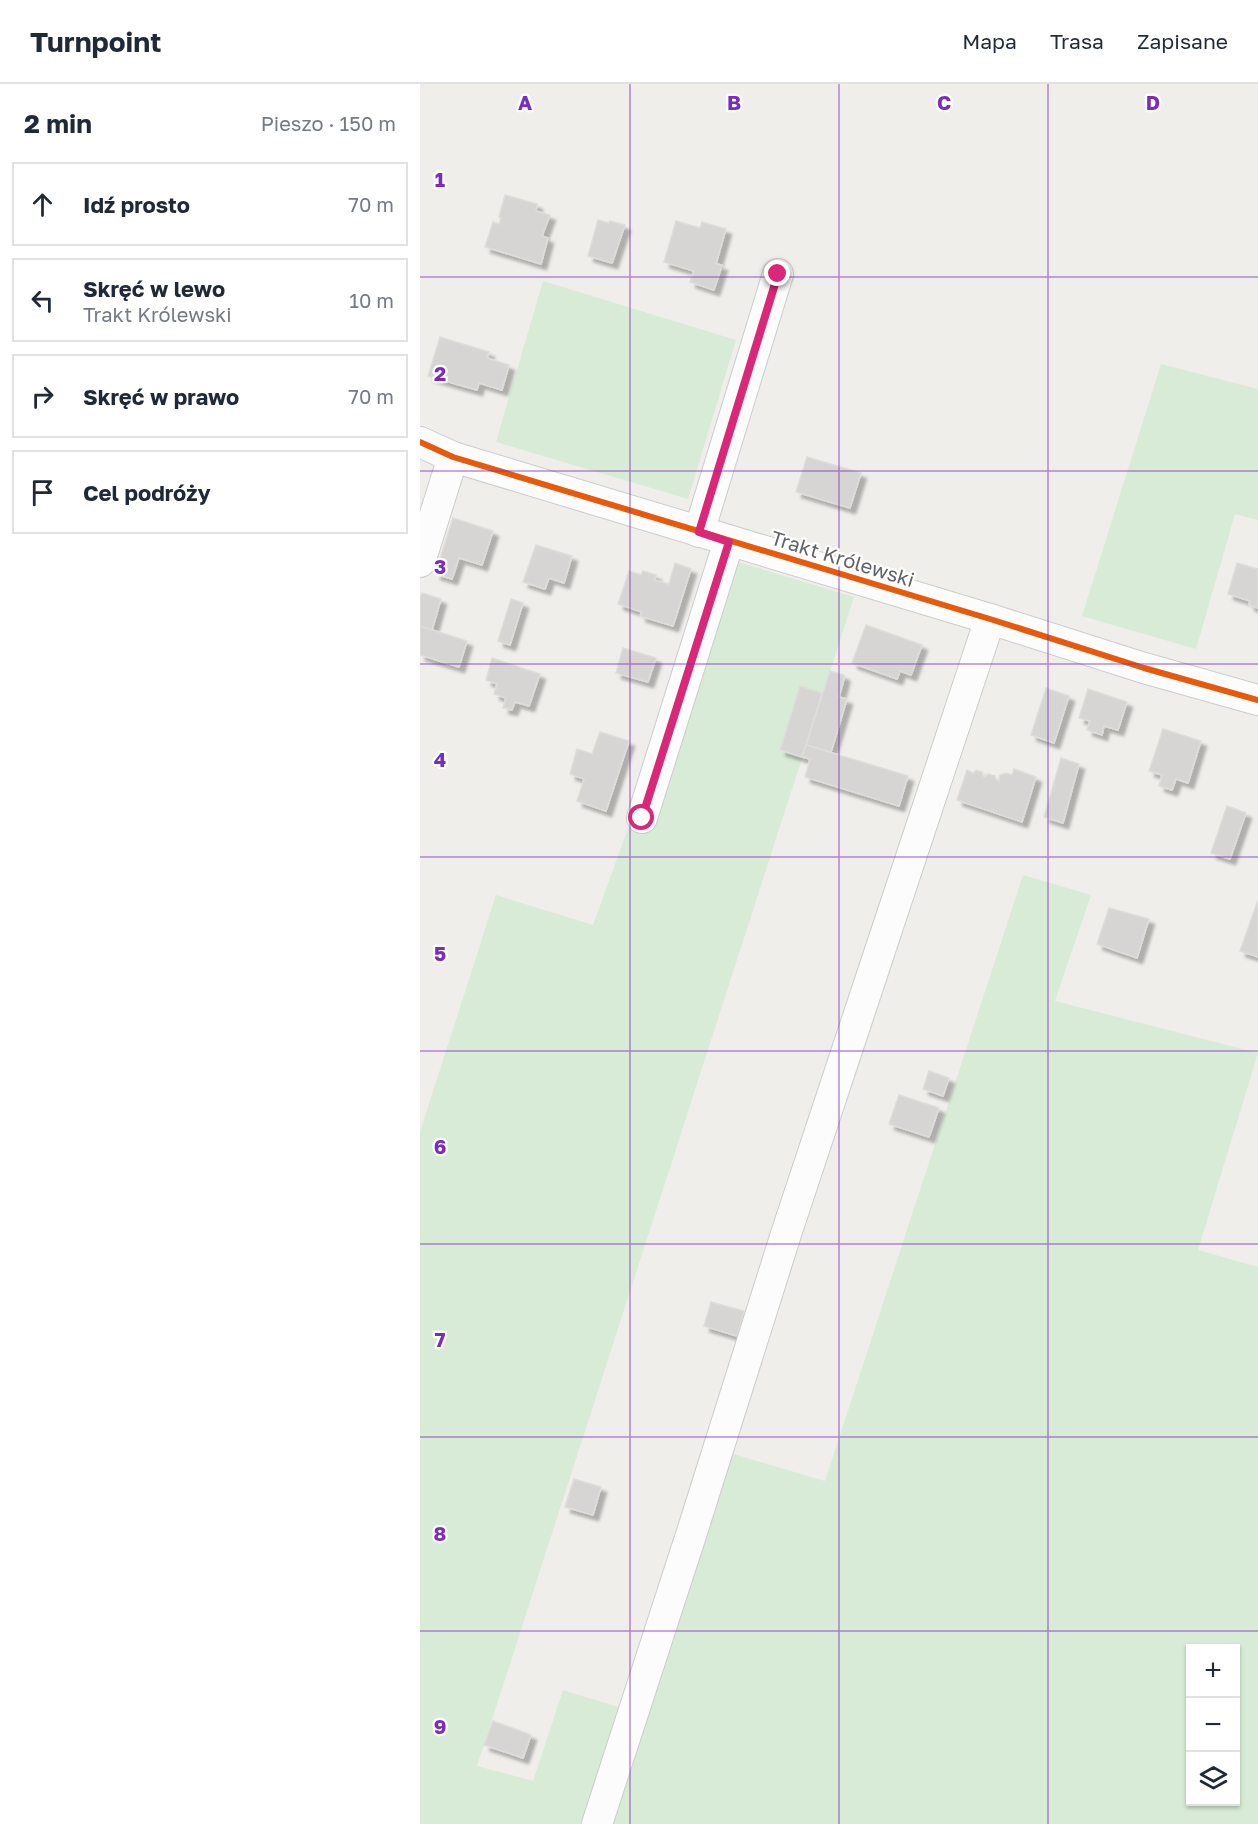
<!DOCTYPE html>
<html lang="pl">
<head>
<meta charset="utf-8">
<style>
  :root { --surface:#fff; --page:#f6f6f7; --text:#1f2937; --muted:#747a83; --line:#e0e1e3 }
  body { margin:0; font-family:"Golos Text",sans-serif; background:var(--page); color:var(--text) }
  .controls { position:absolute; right:18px; bottom:18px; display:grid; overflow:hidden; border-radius:0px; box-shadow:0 2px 4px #0004 }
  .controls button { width:54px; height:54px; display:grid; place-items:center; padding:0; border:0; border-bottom:2px solid var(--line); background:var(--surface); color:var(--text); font:30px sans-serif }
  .stop { position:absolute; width:18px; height:18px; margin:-14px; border:4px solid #db2777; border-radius:50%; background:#fff }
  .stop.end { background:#db2777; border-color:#fff; box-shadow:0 2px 6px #0008 }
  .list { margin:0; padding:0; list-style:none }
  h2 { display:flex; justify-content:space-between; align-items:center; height:78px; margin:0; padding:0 24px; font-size:26px }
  h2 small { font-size:20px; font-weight:400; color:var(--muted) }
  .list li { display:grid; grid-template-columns:39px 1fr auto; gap:18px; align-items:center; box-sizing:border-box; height:84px; margin:0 12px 12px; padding:0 12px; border:2px solid var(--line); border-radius:0px }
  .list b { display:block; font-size:22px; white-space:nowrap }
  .list p { margin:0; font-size:20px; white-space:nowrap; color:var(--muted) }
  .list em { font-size:20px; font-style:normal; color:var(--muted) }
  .icon { flex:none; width:33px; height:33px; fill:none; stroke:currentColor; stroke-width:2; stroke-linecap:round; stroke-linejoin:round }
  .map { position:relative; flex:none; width:838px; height:1740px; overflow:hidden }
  header { display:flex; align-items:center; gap:36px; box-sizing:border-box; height:84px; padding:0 30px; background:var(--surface); border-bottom:2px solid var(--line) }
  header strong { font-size:28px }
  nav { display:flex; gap:33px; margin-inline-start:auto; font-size:21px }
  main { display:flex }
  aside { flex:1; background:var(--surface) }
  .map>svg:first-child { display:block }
</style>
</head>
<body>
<header>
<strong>Turnpoint</strong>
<nav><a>Mapa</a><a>Trasa</a><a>Zapisane</a></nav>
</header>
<main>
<aside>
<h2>2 min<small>Pieszo · 150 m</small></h2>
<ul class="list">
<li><svg class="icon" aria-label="ahead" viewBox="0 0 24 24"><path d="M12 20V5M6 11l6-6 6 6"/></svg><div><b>Idź prosto</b></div><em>70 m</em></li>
<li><svg class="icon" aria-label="left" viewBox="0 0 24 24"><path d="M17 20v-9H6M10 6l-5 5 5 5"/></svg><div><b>Skręć w lewo</b><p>Trakt Królewski</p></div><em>10 m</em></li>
<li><svg class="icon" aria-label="right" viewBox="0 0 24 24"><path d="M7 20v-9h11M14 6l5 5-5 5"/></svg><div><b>Skręć w prawo</b></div><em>70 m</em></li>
<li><svg class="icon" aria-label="arrive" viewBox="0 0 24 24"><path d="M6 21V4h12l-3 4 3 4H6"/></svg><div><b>Cel podróży</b></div></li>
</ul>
</aside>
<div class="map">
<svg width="838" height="1740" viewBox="0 0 838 1740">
  <defs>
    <filter id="shadow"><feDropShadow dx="5.5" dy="5.5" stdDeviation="1.5" flood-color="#0004"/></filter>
  </defs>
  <rect width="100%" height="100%" fill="#efeeea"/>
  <g fill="#d8ebd6" fill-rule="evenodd">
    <path d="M 123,197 L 316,256 L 268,415 L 76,358 Z"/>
    <path d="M 741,280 L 838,305 L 838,436 L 815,430 L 776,565 L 662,532 Z"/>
    <path d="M 315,477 L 434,513 L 57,1682 L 113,1697 L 143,1606 L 208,1626 L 170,1740 L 0,1740 L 0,1048 L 76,811 L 173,841 L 210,739 Z"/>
    <path d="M 603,791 L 671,811 L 635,917 L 838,969 L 778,1166 L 838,1183 L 838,1740 L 188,1740 L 310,1369 L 405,1397 ZM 770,1564 L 816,1564 L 816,1718 L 770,1718 Z"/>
  </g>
  <g fill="#d6d5d3" stroke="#deddd9" stroke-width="1.5" filter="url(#shadow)">
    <path d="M 85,111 L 117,120 L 116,127 L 130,131 L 122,152 L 128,154 L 121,180 L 65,163 L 73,138 L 79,140 L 81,134 L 79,133 Z"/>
    <path d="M 178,136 L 189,139 L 190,137 L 205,141 L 192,179 L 168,172 Z"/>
    <path d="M 256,137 L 280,144 L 282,138 L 306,145 L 296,180 L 302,181 L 294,206 L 270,198 L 274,187 L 244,178 Z"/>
    <path d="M 20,253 L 69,268 L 67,274 L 89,281 L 82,306 L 59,299 L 57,306 L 8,292 Z"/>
    <path d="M 387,373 L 441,389 L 430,424 L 376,408 Z"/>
    <path d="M 33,434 L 73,447 L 62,481 L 39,474 L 32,495 L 15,490 Z"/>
    <path d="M 116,461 L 152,472 L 144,499 L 129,494 L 125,505 L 103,498 Z"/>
    <path d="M 255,479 L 271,485 L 253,542 L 220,532 L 222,528 L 198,520 L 209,487 L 221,491 L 223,487 L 236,491 L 234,496 L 249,500 Z"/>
    <path d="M 817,479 L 838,485 L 838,524 L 829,521 L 830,517 L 808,510 Z"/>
    <path d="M 2,509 L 21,515 L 12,546 L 0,542 L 0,515 Z"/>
    <path d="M 91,515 L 103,519 L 90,561 L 78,557 Z"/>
    <path d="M 446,541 L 502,561 L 491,591 L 480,587 L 477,595 L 432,579 Z"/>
    <path d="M 0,542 L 47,557 L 39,583 L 0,571 Z"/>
    <path d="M 203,564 L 236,574 L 228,598 L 196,589 Z"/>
    <path d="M 72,574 L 120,590 L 109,622 L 95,618 L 92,626 L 83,624 L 86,614 L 74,610 L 77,600 L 66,596 Z"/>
    <path d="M 410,587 L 424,591 L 424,595 L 419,613 L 427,615 L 411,668 L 386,661 Z"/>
    <path d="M 380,602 L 402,609 L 382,673 L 360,666 Z"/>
    <path d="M 626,604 L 649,612 L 634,659 L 611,651 Z"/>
    <path d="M 668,605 L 707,618 L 698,646 L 684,642 L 682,651 L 667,646 L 670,637 L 659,634 Z"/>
    <path d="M 743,645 L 781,657 L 768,699 L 756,695 L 752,706 L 739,702 L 742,691 L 729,687 Z"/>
    <path d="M 180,648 L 209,657 L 186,727 L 157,717 L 164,695 L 150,690 L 157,665 L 172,670 Z"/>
    <path d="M 386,661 L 488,692 L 479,722 L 385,693 L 390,675 L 382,673 Z"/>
    <path d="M 641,674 L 659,680 L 643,739 L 624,733 Z"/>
    <path d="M 594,685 L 616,693 L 602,738 L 537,716 L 547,686 L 553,689 L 556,686 L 562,688 L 563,692 L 565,693 L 568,690 L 575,692 L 576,696 L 579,697 L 580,691 L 586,689 L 592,691 Z"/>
    <path d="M 807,722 L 826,729 L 810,775 L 791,769 Z"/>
    <path d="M 838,816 L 838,873 L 820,867 Z"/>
    <path d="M 689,824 L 729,835 L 717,874 L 677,860 Z"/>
    <path d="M 509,987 L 529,994 L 523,1012 L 503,1005 Z"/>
    <path d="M 479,1011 L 519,1024 L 509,1053 L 469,1040 Z"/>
    <path d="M 291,1218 L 324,1227 L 317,1252 L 284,1242 Z"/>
    <path d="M 154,1395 L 181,1403 L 173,1431 L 145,1423 Z"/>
    <path d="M 73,1637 L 111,1651 L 103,1674 L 64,1661 Z"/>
  </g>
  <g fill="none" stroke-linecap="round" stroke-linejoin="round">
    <defs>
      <g id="minor">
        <path d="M 0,358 L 33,373 L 570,535 L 724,584 L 838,616"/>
        <path d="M 279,448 L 358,190"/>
        <path d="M 0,478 L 33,373"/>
        <path d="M 222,734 L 309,457"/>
        <path d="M 177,1740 L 272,1448 L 366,1150 L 570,535"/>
      </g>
    </defs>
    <use href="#minor" stroke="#cbcccc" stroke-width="32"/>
    <use href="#minor" stroke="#fdfcfc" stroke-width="30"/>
    <defs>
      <path id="cycleway" d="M 0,358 L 33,373 L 570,535 L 724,584 L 838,616"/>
    </defs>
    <use href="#cycleway" stroke="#fff" stroke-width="10"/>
    <use href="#cycleway" stroke="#e8590c" stroke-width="6"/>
  </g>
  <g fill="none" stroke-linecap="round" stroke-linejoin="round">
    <path stroke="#db2777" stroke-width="8" d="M 222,734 L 309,458 L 279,448 L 358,190"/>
  </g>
  <path fill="none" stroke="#7b2cbf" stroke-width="1.5" stroke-opacity="0.55" d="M 210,0 L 210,1740M 419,0 L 419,1740M 628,0 L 628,1740M 0,193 L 838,193M 0,387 L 838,387M 0,580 L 838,580M 0,773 L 838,773M 0,967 L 838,967M 0,1160 L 838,1160M 0,1353 L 838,1353M 0,1547 L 838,1547"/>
  <g text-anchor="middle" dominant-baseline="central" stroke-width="4.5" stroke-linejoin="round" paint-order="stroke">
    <g font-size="20" fill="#5f6368" stroke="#fff">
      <text transform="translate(423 474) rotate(17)">Trakt Królewski</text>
    </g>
  </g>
  <g font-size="20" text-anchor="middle" font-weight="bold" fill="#7b2cbf" stroke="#fff" stroke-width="4.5" stroke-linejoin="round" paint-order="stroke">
    <text x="105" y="26">A</text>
    <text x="314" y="26">B</text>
    <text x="524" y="26">C</text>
    <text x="733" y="26">D</text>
    <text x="20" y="103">1</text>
    <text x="20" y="297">2</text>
    <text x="20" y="490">3</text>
    <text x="20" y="683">4</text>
    <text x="20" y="877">5</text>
    <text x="20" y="1070">6</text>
    <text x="20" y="1263">7</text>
    <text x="20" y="1457">8</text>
    <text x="20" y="1650">9</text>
  </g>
</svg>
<div class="controls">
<button>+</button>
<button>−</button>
<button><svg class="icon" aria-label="layers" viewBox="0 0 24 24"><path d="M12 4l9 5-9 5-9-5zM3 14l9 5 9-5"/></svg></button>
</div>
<div class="stop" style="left:222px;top:734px"></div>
<div class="stop end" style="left:358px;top:190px"></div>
</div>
</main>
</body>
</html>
